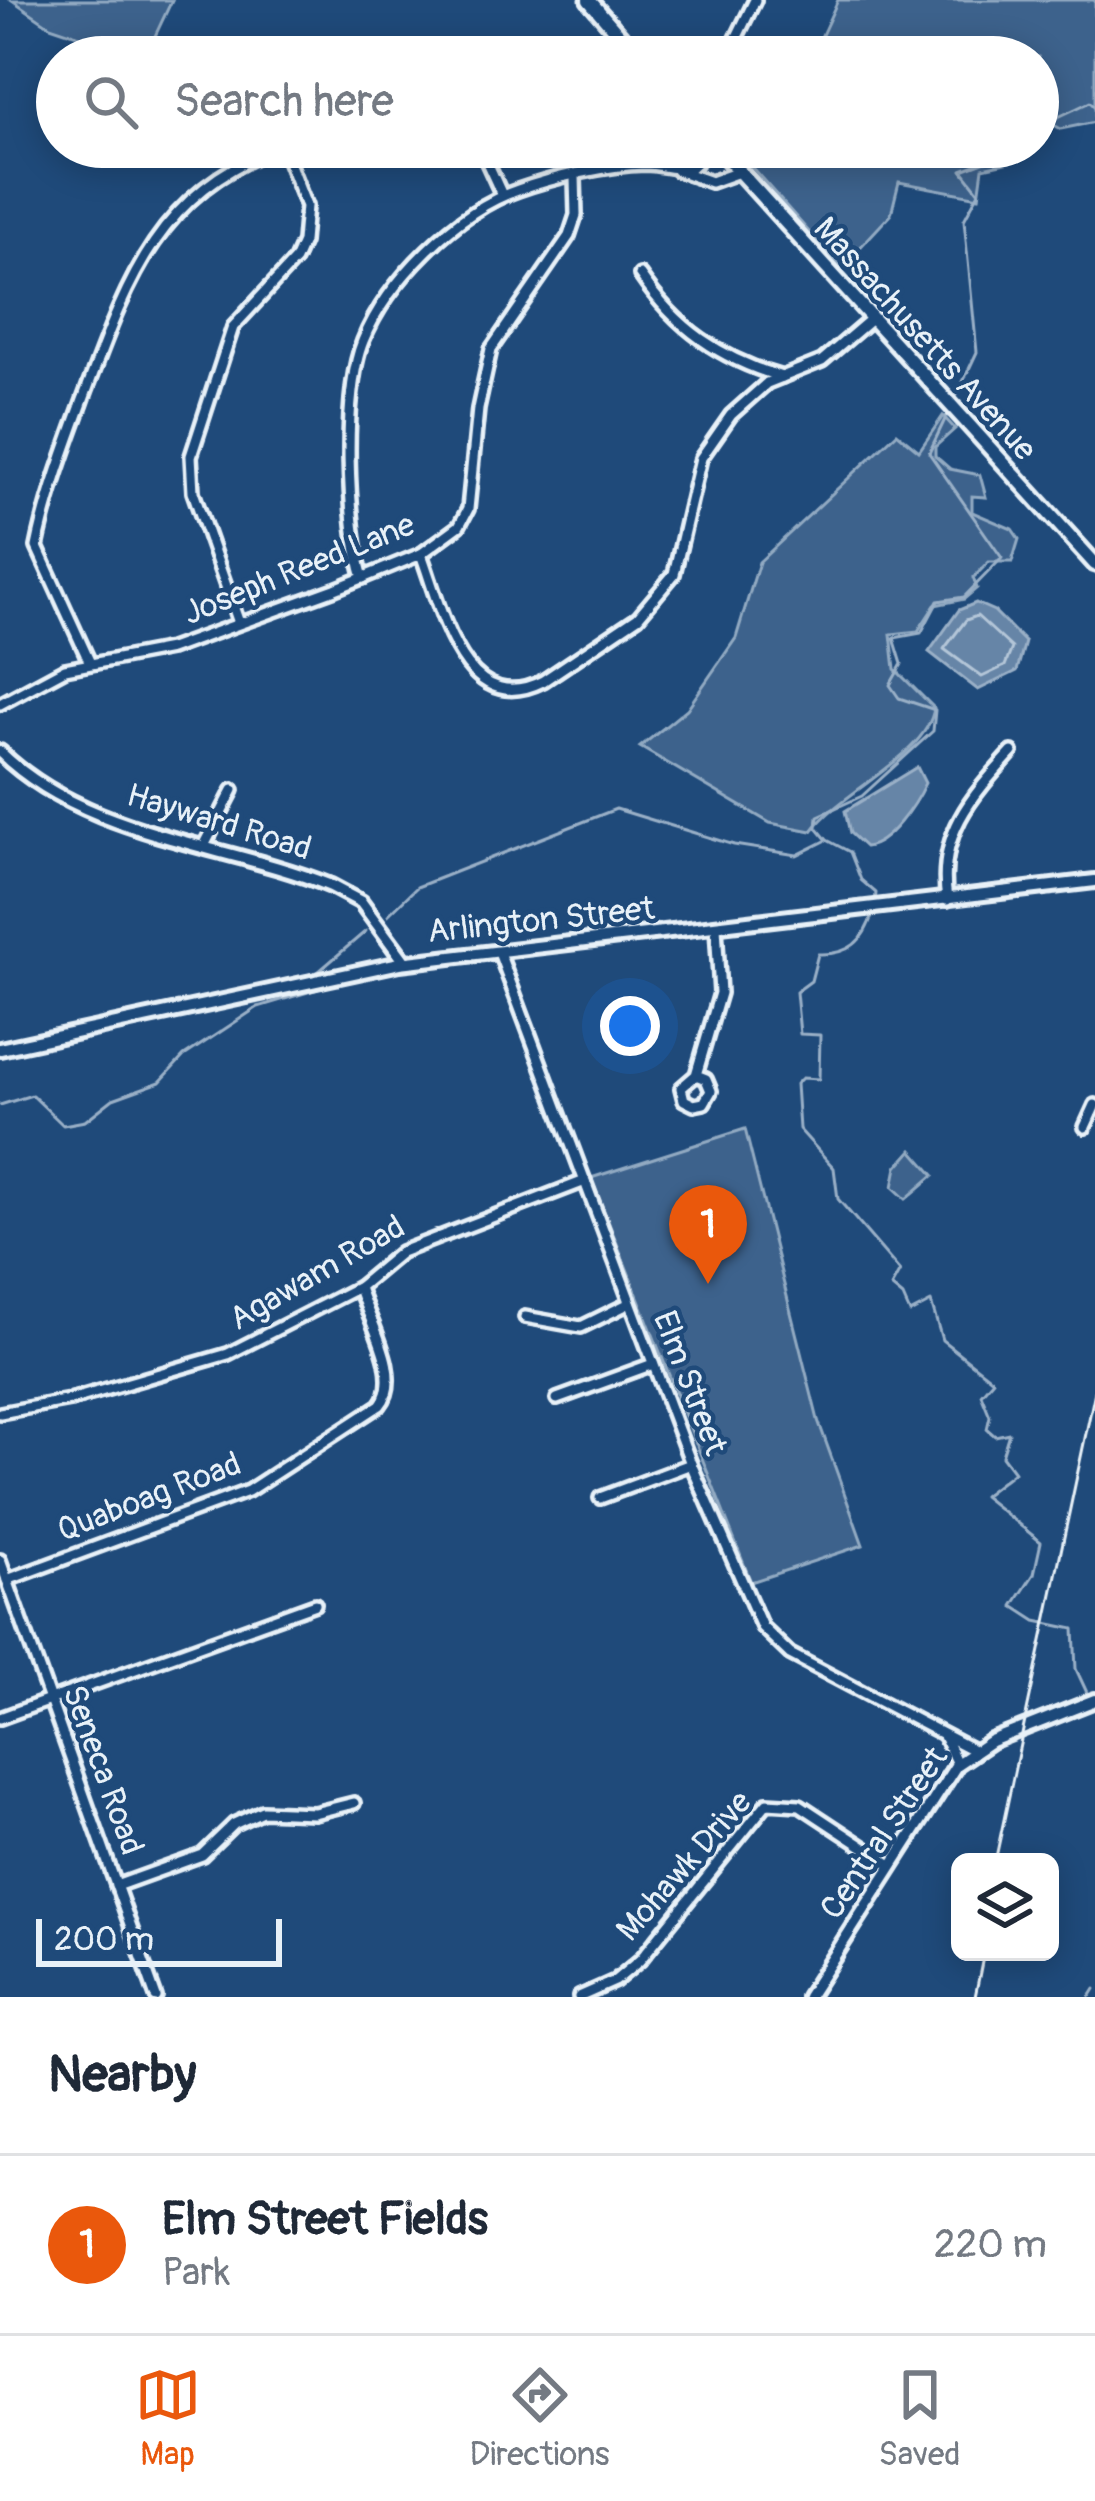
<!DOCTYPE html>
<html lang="en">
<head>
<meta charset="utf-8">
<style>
  :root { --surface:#fff; --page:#f2f2f3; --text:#1f2937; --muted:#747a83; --line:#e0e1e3; --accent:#ea580c }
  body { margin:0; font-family:Pangolin,sans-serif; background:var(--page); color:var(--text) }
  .controls { position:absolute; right:36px; bottom:36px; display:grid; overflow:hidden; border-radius:18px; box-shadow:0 6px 30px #0003 }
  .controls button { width:108px; height:108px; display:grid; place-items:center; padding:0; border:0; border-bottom:3px solid var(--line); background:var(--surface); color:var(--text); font:60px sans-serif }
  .scale { position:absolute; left:36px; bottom:30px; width:246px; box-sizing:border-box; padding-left:12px; border:6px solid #e8f1f8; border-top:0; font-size:33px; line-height:42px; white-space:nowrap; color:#e8f1f8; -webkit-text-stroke:9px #1f4a7a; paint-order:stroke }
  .you { position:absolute; left:630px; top:1026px; width:42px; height:42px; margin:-30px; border:9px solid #fff; border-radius:50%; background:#1a73e8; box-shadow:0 0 0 18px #1a73e833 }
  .badge { display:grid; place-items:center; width:78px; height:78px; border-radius:50%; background:var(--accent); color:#fff; font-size:39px; font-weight:700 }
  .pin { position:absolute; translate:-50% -99px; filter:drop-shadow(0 3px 6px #0008) }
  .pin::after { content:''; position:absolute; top:63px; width:42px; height:36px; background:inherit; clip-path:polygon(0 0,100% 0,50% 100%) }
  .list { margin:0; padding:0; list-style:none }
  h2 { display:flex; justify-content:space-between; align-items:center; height:156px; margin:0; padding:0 48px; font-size:51px }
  h2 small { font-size:39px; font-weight:400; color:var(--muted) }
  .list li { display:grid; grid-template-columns:78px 1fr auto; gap:36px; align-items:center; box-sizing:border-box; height:180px; padding:0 48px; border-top:3px solid var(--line) }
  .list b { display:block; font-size:45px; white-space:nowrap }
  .list p { margin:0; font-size:39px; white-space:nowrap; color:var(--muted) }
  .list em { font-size:39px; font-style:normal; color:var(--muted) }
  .icon { flex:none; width:66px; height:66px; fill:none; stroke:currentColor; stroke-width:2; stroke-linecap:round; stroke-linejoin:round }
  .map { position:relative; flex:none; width:1095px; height:1997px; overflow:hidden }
  .search { position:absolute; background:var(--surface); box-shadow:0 6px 30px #0003; left:36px; right:36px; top:36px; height:132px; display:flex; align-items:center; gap:30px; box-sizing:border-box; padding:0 42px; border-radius:66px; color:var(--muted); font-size:45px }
  .sheet { height:336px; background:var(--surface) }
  nav { display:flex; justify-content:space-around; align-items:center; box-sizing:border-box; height:168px; border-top:3px solid var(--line); background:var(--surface); font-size:33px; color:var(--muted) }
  nav a { display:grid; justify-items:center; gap:6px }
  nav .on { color:var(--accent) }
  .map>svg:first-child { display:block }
</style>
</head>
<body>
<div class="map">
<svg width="1095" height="1997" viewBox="0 0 1095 1997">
  <rect width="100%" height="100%" fill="#1f4a7a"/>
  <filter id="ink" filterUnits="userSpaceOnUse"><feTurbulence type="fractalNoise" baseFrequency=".00833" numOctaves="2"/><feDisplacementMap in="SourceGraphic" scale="24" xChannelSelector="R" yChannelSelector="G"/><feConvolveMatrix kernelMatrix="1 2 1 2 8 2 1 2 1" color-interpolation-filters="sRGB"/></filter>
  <g filter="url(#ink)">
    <g fill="#3c628c" stroke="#92aac2" stroke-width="3">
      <path d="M 12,0 L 172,0 L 149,49 L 112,56 L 99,52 L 92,40 L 50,26 Z"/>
      <path d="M 838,0 L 1095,0 L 1095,122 L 1061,129 L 1038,116 L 1038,57 L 812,57 Z"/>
      <path d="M 746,147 L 1030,147 L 1014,161 L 983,168 L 979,197 L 899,182 L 891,214 L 841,268 L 739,153 Z"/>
      <path d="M 943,416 L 955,429 L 935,447 L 935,456 L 950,469 L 980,475 L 986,497 L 972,496 L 972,512 L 1012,529 L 1019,539 L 1012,562 L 989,562 L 973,578 L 977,588 L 964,599 L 935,605 L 918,631 L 891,634 L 895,669 L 934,708 C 928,755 841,791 812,831 L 770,823 L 640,747 L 687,709 L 736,638 L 759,562 L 897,433 L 919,451 Z"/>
      <path d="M 745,1129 L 818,1420 L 863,1545 L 751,1582 L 591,1178 Z"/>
      <path d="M 912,1150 L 934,1175 L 906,1199 L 893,1187 L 897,1167 Z"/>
    </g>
    <g fill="#6685a7" stroke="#9ab0c7" stroke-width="3">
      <path d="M 976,603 L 994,611 L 1025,642 L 1017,671 L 978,690 L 929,652 L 959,610 Z"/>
      <path d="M 917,767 L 925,783 C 915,805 888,845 865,847 L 850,833 L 845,811 Z"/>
    </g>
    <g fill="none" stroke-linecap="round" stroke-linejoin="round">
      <path stroke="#b4c6d8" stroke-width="3" d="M 977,616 L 1012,648 L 1005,666 L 982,677 L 944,649 L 966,620 Z"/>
      <g stroke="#9ab0c7" stroke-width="3">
        <path d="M 1038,109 L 1054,119 L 1090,102 L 1095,107"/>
        <path d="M 955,399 L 977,352 L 964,220 L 979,192 L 962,170 L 1023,147"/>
        <path d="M 875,902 L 876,893 L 861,880 L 850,852 L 827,840 L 817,828 L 818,816 L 862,796 L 933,731 L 935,710 L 899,698 L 890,685 L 902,664 L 894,638 L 921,633 L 938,601 L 964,597 L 1002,558 L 929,453 L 948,413"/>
        <path d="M 873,912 C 864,942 849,955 818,954 L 811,981 L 796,992 L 800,1034 L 820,1035 L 819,1079 L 802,1078 L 796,1084 L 799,1129 L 834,1168 L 838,1199 L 900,1271 L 891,1287 L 903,1297 L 910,1313 L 931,1302 L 942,1340 L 993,1380 L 981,1394 L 990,1416 L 987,1429 L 995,1436 L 1009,1433 L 1002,1456 L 1014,1472 L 983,1496 L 1041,1542 L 1034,1574 L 1013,1606 L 1036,1621 L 1074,1629 L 1076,1669 L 1089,1697"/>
        <path d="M 388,915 L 417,887 L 616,809 L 734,845 L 797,855 L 825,841"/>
        <path d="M 318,972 L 366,931"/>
        <path d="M 0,1105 L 32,1095 L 63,1125 L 85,1121 L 113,1099 L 160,1082 L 184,1056 L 258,1007 L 318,989"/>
        <path d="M 1090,1997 L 1095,1989"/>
      </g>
      <defs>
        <g id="minor">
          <path d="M 727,57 L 755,0"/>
          <path d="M 480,147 L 502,195"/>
          <path d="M 677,170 L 711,182 L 739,172"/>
          <path d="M 640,275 C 676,328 720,359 782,377"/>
          <path d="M 421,554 C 441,607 463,721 543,681 L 638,617 L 674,574 L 701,458 L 731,415 L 767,383 L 822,361 L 870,320"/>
          <path d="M 363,578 C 347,525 342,393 363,341 C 387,281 458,210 518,190 C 555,177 606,165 645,164 C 661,164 674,170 690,168 L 712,147"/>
          <path d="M 239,623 L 193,492 L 191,456 L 233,327 L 295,260 L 303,242 L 306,206 L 283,147"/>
          <path d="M 90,663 L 37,547 C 48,493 68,441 87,389 C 128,279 159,193 278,147"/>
          <path d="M 0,704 L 65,669 L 170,649 L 335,589 L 421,554 L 459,526 L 468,509 L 478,409 L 491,349 L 569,236 L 576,215 L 575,177"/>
          <path d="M 204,846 L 233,790"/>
          <path d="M 947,900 C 937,835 970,798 1012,752"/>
          <path d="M 500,955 L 691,1464 L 762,1627 L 790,1654 L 973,1750"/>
          <path d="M 696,1075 L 706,1079 L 711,1091 L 704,1103 L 694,1105 L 684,1100 L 681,1088 L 696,1075 L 720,993 L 716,927"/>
          <path d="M 1085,1127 L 1095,1105"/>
          <path d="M 525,1317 L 581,1327 L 630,1303"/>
          <path d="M 557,1399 L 653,1364"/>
          <path d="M 0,1413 L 70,1400 L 228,1354 L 359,1287 L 401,1252 L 585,1181"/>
          <path d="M 600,1498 L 691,1464"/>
          <path d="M 0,1560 L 156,1997"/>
          <path d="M 7,1580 L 248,1491 L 380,1405 C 404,1376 368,1320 359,1287"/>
          <path d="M 0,1718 L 315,1604"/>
          <path d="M 944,1736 L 957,1764"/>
          <path d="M 116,1886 L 202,1855 L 234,1824 L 262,1811 L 314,1813 L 354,1803"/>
          <path d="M 579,1997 L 615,1981 L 640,1960 L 767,1803 L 800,1805 L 891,1865"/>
        </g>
        <g id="tertiary">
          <path d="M 0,752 C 85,836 224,843 331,886 L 361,902 L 405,962"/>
          <path d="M 0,1049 L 400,963 L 1095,881"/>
          <path d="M 808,1997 L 957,1764 L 991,1741 L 1095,1700"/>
        </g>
        <g id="secondary">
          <path d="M 589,0 L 638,57"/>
          <path d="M 717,147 L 1095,564"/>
        </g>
      </defs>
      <use href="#minor" stroke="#e8f1f8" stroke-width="18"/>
      <use href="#tertiary" stroke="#e8f1f8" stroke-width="20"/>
      <use href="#secondary" stroke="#e8f1f8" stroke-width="21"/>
      <use href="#minor" stroke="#1f4a7a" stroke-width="9"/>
      <use href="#tertiary" stroke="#1f4a7a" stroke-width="10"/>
      <use href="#secondary" stroke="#1f4a7a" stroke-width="12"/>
      <g stroke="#e8f1f8" stroke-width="3">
        <path d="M 995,1862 L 1095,1391"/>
        <path d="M 975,1997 L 984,1952"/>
      </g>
    </g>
  </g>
  <g text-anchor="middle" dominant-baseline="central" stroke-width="9" stroke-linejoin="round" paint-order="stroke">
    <g font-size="33" fill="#e8f1f8" stroke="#1f4a7a">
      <text transform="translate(925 339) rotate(48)">Massachusetts Avenue</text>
      <text transform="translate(299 569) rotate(-22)">Joseph Reed Lane</text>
      <text transform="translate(219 822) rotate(17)">Hayward Road</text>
      <text transform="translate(541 920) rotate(-6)">Arlington Street</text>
      <text transform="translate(317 1273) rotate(-30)">Agawam Road</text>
      <text transform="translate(690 1383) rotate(69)">Elm Street</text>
      <text transform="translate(149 1497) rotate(-21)">Quaboag Road</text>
      <text transform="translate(103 1770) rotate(70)">Seneca Road</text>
      <text transform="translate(884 1833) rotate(-56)">Central Street</text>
      <text transform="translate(684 1866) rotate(-49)">Mohawk Drive</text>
    </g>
  </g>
</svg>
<div class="controls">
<button><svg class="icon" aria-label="layers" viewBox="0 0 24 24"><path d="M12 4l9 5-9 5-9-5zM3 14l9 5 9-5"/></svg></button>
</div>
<div class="scale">200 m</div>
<div class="you"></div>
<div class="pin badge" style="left:708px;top:1284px">1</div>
<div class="search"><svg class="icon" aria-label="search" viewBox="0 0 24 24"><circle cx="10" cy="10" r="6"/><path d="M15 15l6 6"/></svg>Search here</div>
</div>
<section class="sheet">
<h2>Nearby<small></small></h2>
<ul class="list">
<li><span class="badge">1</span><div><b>Elm Street Fields</b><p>Park</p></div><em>220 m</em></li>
</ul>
</section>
<nav>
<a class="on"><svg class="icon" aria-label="map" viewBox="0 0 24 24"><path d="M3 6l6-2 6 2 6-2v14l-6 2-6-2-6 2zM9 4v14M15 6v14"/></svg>Map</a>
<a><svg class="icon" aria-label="directions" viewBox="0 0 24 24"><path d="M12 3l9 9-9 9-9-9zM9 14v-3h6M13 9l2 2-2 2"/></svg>Directions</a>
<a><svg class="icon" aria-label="saved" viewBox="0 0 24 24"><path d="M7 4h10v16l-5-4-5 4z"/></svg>Saved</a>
</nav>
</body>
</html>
